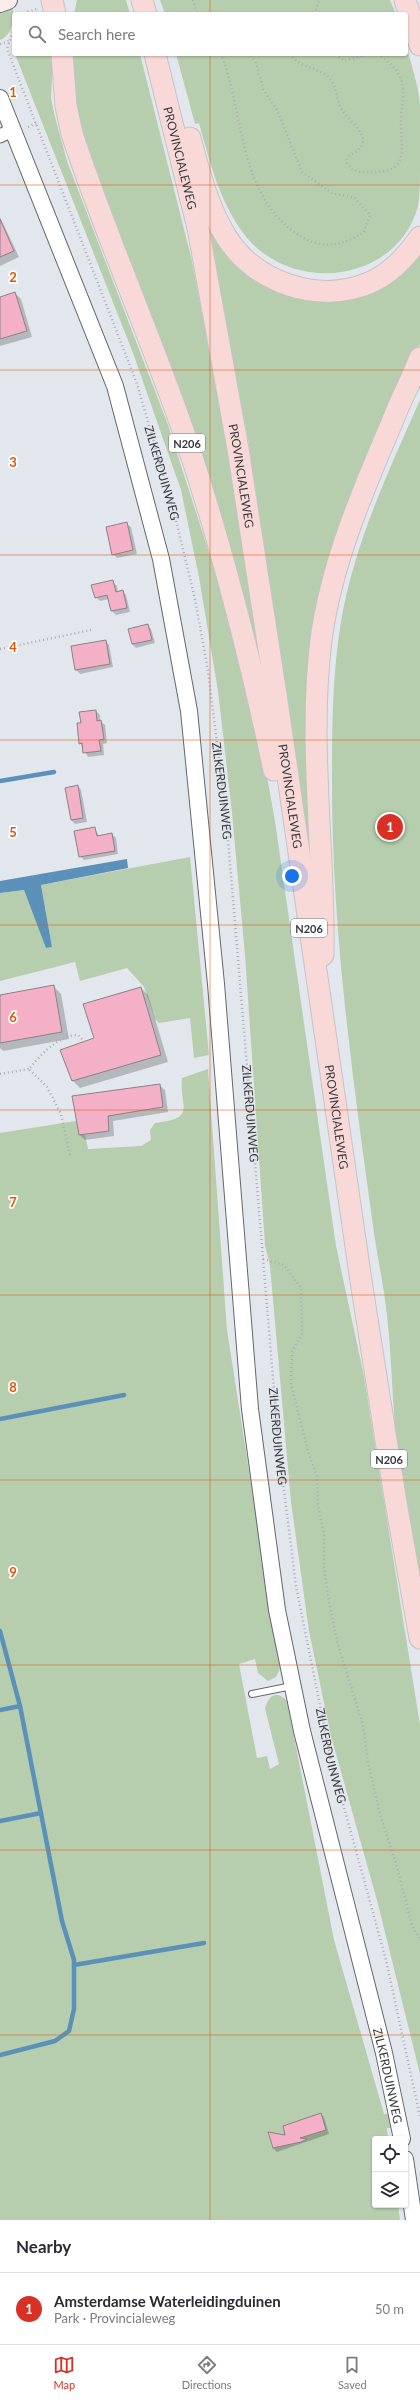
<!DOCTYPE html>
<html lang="en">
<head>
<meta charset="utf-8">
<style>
  :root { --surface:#fff; --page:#f7f7f7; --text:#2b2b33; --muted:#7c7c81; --line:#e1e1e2; --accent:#d93025 }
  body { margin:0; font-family:Lato,sans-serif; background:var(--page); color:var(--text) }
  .controls { position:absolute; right:12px; bottom:12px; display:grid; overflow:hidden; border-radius:4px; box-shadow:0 1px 3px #0004 }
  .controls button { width:36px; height:36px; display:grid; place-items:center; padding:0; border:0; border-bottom:1px solid var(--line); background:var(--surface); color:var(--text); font:20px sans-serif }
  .you { position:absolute; left:292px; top:876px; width:14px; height:14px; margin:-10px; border:3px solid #fff; border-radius:50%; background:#1a73e8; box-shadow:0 0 0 6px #1a73e833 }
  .badge { display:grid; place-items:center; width:26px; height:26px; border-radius:50%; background:var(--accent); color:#fff; font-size:13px; font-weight:700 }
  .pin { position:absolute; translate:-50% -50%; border:2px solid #fff; box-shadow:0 1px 4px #0006 }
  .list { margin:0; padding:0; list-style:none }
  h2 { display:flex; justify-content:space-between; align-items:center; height:52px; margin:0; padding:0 16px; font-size:17px }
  h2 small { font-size:13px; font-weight:400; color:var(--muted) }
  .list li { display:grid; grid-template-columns:26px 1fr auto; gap:12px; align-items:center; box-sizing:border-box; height:72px; padding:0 16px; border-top:1px solid var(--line) }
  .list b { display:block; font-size:15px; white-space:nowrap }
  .list p { margin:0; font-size:13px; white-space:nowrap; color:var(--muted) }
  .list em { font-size:13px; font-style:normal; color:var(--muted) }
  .icon { flex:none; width:22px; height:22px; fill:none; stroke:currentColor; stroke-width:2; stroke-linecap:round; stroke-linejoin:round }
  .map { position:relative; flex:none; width:420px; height:2220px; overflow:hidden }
  .search { position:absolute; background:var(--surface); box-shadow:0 1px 3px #0004; left:12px; right:12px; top:12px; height:44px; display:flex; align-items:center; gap:10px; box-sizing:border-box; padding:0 14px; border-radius:4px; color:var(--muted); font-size:15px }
  .sheet { height:124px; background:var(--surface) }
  nav { display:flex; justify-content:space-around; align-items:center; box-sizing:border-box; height:56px; border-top:1px solid var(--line); background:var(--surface); font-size:11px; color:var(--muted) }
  nav a { display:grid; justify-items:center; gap:2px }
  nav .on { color:var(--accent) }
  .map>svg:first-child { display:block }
</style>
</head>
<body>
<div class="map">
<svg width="420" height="2220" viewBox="0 0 420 2220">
  <rect width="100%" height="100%" fill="#e2e7ed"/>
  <g fill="#b6ceae">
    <path d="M 77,0 L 126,0 L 130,14 L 74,14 Z"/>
    <path d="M 160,0 L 390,0 L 396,14 L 165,14 Z"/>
    <path d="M 12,4 C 15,16 14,34 0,40 L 0,11 Z"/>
    <path d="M 406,45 C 411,64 419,86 420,106 C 420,126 420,147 420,167 C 420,179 420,194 418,206 C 398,281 297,295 248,239 C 221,207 210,163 199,123 L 195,124 L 176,54 L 406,54 Z"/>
    <path d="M 15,54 L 53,54 L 51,98 L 55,117 L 67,161 L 168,425 L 220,587 L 260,738 L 275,821 L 336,1246 L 364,1376 L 420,1725 L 420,2074 L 378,1904 L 331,1736 L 309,1631 L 291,1502 L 270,1266 L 265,1245 L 245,955 L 232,813 L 218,691 L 199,577 L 181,490 L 133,353 Z"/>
    <path d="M 66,54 L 140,54 L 192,261 L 221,413 L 265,687 L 84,153 Z"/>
    <path d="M 199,188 L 237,257 L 335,296 L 420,245 L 420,344 L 335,563 L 314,893 L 248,439 Z"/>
    <path d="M 420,400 L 420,1586 C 413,1548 405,1511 400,1473 C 392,1421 393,1368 387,1316 C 384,1286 377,1256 373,1226 C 353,1080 332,933 332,785 C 332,731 332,676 341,622 C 354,544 388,472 420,400 Z"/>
    <path d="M 190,857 L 209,1055 L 194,1058 L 190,1018 L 159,1023 L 155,1019 L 144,987 L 127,968 L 80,981 L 75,962 L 0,981 L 0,893 L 24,890 L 47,948 L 52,947 L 41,885 Z"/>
    <path d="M 208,1069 L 227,1330 L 280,1669 L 276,1677 L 268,1681 L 258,1673 L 255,1659 L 239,1664 L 257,1758 L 267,1756 L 270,1769 L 279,1764 L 265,1709 C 268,1695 277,1690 287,1701 L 334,1940 L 384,2114 L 395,2113 L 392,2128 L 387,2128 L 388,2139 L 375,2139 L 375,2205 L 398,2205 L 400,2220 L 0,2220 L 0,1133 L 82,1120 L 88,1149 L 141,1146 L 151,1140 L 150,1130 L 155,1123 C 198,1118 179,1107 182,1078 Z"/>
  </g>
  <path fill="#5b90b9" d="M 127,859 L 128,868 L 41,885 L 52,947 L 46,948 L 24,890 L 0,893 L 0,881 Z"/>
  <g fill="#0003">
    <path d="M 0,217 L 19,257 L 0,266 Z"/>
    <path d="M 15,293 L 21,299 L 32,337 L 0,346 L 0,298 Z"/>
    <path d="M 127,524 L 131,527 L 137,554 L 117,558 L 113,554 Z"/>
    <path d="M 113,582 L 117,586 L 118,592 L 123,591 L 126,595 L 130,612 L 116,615 L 112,611 L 109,599 L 100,601 L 96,597 Z"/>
    <path d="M 147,625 L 151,629 L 155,643 L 136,648 L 132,644 Z"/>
    <path d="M 105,641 L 109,645 L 113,667 L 80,674 L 76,670 L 72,647 Z"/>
    <path d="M 96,711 L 100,715 L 100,721 L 105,725 L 107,743 L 103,744 L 104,755 L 88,757 L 80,743 L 82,724 Z"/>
    <path d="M 78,786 L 81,790 L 87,822 L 75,824 L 71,820 Z"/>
    <path d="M 95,829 L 99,836 L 112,834 L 116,838 L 118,854 L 84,860 L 80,856 Z"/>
    <path d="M 53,986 L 61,994 L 69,1039 L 3,1051 L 0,1048 L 0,996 Z"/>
    <path d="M 141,988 L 148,995 L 168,1062 L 80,1088 L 73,1081 L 95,1038 Z"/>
    <path d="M 159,1085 L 165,1090 L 168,1112 L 113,1121 L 114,1136 L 85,1140 L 80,1135 L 74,1097 Z"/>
    <path d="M 321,2114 L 324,2117 L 329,2134 L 277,2152 L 273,2148 Z"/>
  </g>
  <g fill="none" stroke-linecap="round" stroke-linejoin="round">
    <g stroke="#5b90b9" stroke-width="4.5">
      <path d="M 0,781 L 54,772"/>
      <path d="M 0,1419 L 124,1395"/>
      <path d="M 0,1631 L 20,1706 L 62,1921 L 74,1960 L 74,2009 L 69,2031 L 55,2041 L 0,2055"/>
      <path d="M 0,1710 L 20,1706"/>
      <path d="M 0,1821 L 41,1813"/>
      <path d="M 74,1965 L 204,1943"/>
    </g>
  </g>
  <g fill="#f4b0c7" stroke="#8a8284">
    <path d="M 0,219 L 14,251 L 0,257 Z"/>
    <path d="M 15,292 L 27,331 L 0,339 L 0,297 Z"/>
    <path d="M 127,522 L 133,550 L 112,555 L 106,527 Z"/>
    <path d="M 113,580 L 116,592 L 123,590 L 127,608 L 111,611 L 107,595 L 95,598 L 91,585 Z"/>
    <path d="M 148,624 L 152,640 L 132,644 L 128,629 Z"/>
    <path d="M 106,640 L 110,664 L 75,670 L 71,646 Z"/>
    <path d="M 96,710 L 97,721 L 101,720 L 104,739 L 99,740 L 101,751 L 83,753 L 82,743 L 79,744 L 77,723 L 81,723 L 79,712 Z"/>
    <path d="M 78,785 L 83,818 L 71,820 L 65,788 Z"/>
    <path d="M 95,827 L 97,836 L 112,833 L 115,851 L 79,857 L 74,831 Z"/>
    <path d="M 54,985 L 62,1032 L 0,1043 L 0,995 Z"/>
    <path d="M 141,987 L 161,1055 L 72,1081 L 60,1050 L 94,1038 L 83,1004 Z"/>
    <path d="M 160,1084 L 163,1107 L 108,1116 L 109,1131 L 79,1135 L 72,1096 Z"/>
    <path d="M 321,2113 L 326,2130 L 300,2138 L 307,2139 L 301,2142 L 273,2148 L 268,2132 L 285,2135 L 283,2126 Z"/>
  </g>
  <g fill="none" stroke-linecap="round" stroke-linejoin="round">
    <defs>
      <path id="service" d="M 252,1694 L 292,1686"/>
      <path id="minor" d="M 0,136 L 8,132 L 14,133"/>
      <g id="tertiary">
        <path id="s2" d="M 0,98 L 115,386 L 161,559 L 189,711 L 216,984 L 250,1409 L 277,1610 L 302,1731 L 384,2053 L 402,2139"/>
        <path d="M 405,2159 L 414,2220"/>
      </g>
      <path id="secondary" d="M 0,3 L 8,0"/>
      <g id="primary">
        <path d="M 52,0 L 55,14"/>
        <path d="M 142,0 L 146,14"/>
        <path d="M 405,0 L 420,45"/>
        <path d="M 62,54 L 66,106 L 72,134 C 106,236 150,335 185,436 C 222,546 250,657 274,770"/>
        <path id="s3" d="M 155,54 L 198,228 L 238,449 L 277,701 L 361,1281 L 395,1497 L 420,1638"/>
        <path d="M 190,138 C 199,172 208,208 227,238 C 256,283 318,304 369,283 C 390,274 407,256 420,237"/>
        <path d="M 323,955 C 325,851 308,745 321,640 C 331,564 363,490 393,420 C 401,399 412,379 420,358"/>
      </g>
    </defs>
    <use href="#service" stroke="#63686d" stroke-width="8"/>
    <use href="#minor" stroke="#63686d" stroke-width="15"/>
    <use href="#tertiary" stroke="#63686d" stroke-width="18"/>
    <use href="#secondary" stroke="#63686d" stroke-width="20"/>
    <use href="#primary" stroke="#c3c4c4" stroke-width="23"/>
    <g stroke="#a9adb2" stroke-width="2.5" stroke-dasharray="1 3" stroke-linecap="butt">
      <path d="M 193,0 L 197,14"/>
      <path d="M 20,14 L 37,9"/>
      <path d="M 315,14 L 319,0"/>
      <path id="s1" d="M 14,28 L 7,49 L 137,384 L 173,508 L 195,599 L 208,671 L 226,815 L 279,1450 L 296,1586 L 331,1760 L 386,1960 L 420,2117"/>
      <path d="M 0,44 L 9,41"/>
      <path d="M 221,54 C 245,115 238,200 302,237 C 324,250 344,245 364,232 L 370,215 L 355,198 L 332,193 L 302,172 L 278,112 L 263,89 L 256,63 L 250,54"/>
      <path d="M 290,54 C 297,67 316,66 328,77 C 337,85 336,98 341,108 C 346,118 363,129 363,141 C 362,151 352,152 347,158 L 347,163 L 352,169 C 359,173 368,172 376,172 C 411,171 400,144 401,121 C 401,107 406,92 401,79 C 397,68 387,61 379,54"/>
      <path d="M 336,54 L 344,61 L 369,54"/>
      <path d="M 28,127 L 37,123"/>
      <path d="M 0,649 L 91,630"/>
      <path d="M 0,1074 L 29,1069"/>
      <path d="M 70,1155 L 61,1114 L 47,1087 L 29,1069 C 40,1055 59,1035 78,1035 L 85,1042"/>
      <path d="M 263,1259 L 284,1265 L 301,1288 L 302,1333 L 292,1352 L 291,1384 L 308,1451 L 317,1476 L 318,1506 L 324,1534 L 324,1569 L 329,1602 L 338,1645 L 363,1725 L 368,1763 L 380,1814 L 397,1867 L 412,1926 L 420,1939"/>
    </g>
    <use href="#service" stroke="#fff" stroke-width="6"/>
    <use href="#minor" stroke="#fff" stroke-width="13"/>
    <use href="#tertiary" stroke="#fff" stroke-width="16"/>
    <use href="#secondary" stroke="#fcecec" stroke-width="18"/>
    <use href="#primary" stroke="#f9d9d8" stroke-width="21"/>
  </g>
  <path fill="none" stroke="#df570e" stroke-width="1" stroke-opacity="0.55" d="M 210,0 L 210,14M 210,54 L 210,2220M 0,185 L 420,185M 0,370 L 420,370M 0,555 L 420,555M 0,740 L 420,740M 0,925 L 420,925M 0,1110 L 420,1110M 0,1295 L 420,1295M 0,1480 L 420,1480M 0,1665 L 420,1665M 0,1850 L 420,1850M 0,2035 L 420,2035"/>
  <g text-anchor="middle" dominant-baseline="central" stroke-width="3.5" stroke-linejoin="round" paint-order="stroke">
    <g fill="#fff" stroke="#747576" stroke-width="1">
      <rect x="169" y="434" width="36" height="18" rx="3"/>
      <rect x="291" y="919" width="36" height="18" rx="3"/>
      <rect x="371" y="1450" width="36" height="18" rx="3"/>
    </g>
    <g font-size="11" font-weight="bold" fill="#383a3c">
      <text x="187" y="443">N206</text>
      <text x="309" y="928">N206</text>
      <text x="389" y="1459">N206</text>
    </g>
    <g font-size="12" fill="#383a3c" stroke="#fff">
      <text stroke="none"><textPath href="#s3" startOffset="107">PROVINCIALEWEG</textPath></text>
      <text stroke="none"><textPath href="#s1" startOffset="474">ZILKERDUINWEG</textPath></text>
      <text stroke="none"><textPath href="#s3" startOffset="431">PROVINCIALEWEG</textPath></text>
      <text stroke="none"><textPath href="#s1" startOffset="798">ZILKERDUINWEG</textPath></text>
      <text stroke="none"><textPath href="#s3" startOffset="755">PROVINCIALEWEG</textPath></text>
      <text stroke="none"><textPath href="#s1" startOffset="1122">ZILKERDUINWEG</textPath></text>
      <text stroke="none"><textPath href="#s3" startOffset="1079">PROVINCIALEWEG</textPath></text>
      <text stroke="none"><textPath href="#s1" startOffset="1446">ZILKERDUINWEG</textPath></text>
      <text stroke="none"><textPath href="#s1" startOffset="1770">ZILKERDUINWEG</textPath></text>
      <text stroke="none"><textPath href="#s2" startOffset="2026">ZILKERDUINWEG</textPath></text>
    </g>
  </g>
  <g font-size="13" text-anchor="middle" font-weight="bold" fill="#df570e" stroke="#fff" stroke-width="3.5" stroke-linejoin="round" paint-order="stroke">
    <text x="13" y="97">1</text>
    <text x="13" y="282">2</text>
    <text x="13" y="467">3</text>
    <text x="13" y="652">4</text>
    <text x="13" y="837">5</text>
    <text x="13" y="1022">6</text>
    <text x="13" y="1207">7</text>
    <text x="13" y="1392">8</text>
    <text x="13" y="1577">9</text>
  </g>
</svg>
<div class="controls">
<button><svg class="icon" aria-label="locate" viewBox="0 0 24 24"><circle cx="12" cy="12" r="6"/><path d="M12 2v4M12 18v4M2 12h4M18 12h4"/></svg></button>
<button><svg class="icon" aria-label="layers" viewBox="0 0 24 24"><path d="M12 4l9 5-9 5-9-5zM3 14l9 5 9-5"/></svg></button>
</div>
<div class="you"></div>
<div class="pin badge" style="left:390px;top:827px">1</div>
<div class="search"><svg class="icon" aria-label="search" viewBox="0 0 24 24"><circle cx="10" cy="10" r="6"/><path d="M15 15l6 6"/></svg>Search here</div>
</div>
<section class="sheet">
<h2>Nearby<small></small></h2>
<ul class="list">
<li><span class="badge">1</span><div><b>Amsterdamse Waterleidingduinen</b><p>Park · Provincialeweg</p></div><em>50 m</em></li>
</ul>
</section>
<nav>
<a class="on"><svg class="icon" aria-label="map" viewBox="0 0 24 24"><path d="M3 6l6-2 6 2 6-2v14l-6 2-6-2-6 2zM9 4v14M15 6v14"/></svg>Map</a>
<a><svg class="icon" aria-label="directions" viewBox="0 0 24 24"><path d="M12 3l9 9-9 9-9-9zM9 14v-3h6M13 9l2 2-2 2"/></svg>Directions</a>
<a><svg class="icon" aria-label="saved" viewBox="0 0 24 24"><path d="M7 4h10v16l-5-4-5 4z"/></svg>Saved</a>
</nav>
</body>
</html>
